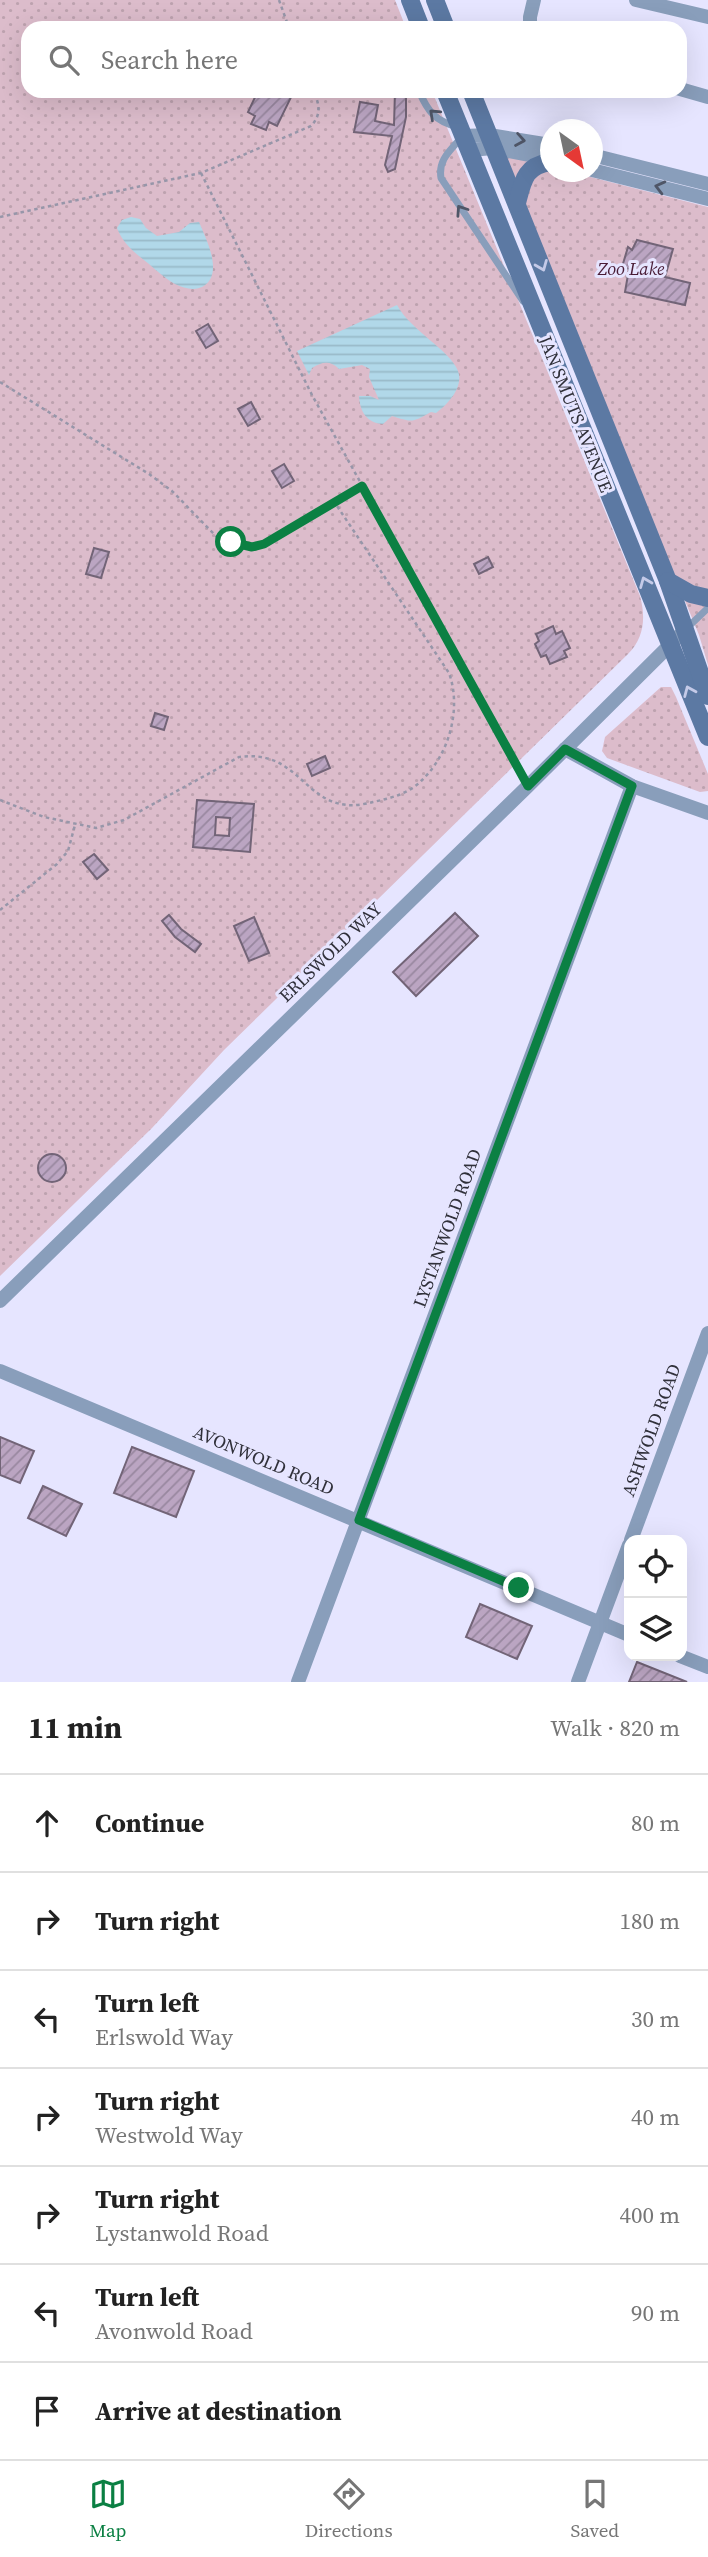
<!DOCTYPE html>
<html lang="en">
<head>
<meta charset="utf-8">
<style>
  :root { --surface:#fff; --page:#f6f6f6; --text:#222; --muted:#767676; --line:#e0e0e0; --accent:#0b8043 }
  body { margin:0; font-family:"Source Serif 4",serif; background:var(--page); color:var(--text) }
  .controls { position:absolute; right:21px; bottom:21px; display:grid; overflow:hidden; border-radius:14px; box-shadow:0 7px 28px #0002 }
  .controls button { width:63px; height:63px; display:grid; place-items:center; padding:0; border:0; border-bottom:2px solid var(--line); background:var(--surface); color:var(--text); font:35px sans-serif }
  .compass { position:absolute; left:540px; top:119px; width:63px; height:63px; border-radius:50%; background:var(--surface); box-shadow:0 7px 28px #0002; rotate:147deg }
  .stop { position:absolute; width:21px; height:21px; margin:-16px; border:5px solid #0b8043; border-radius:50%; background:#fff }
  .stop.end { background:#0b8043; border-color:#fff; box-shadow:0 2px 7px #0008 }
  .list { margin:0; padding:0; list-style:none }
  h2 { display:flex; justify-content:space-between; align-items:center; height:91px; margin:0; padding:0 28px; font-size:30px }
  h2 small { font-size:23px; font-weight:400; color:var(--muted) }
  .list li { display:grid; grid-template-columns:46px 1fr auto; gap:21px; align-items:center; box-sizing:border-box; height:98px; padding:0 28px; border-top:2px solid var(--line) }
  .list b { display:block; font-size:26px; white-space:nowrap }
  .list p { margin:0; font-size:23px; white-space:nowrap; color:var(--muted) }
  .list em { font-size:23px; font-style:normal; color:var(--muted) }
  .icon { flex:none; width:38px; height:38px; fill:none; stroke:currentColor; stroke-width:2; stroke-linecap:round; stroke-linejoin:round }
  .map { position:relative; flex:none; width:708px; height:1682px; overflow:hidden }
  .search { position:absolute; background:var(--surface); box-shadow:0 7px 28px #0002; left:21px; right:21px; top:21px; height:77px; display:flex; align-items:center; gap:18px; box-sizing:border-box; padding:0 24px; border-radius:21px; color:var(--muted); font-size:26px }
  .sheet { height:777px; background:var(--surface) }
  nav { display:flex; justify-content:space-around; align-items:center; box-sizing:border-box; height:98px; border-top:2px solid var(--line); background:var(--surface); font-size:19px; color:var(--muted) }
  nav a { display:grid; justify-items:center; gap:4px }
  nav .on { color:var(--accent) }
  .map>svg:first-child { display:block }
</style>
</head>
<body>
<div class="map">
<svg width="708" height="1682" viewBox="0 0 708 1682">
  <defs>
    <pattern id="grass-dots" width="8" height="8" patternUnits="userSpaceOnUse" patternTransform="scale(1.75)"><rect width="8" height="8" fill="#dcbccb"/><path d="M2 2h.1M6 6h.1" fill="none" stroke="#bda2af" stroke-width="1.8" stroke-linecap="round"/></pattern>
    <pattern id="water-rules" width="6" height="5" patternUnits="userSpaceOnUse" patternTransform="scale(1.75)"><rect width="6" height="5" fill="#b1d8e9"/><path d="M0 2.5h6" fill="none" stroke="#99bac9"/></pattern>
    <pattern id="building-hatch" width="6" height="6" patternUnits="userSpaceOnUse" patternTransform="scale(1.75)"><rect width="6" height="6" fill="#bba5c2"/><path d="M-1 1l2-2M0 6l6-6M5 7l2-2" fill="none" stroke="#98879f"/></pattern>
  </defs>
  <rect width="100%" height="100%" fill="#e6e5ff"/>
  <g fill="url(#grass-dots)">
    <path d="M 0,0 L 395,0 L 406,28 L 28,28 L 28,91 L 432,91 L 640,596 C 646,618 644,638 628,654 L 224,1050 L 152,1128 L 0,1276 Z"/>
    <path d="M 502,154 L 550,166 L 550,172 L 571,172 L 708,207 L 708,665 L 699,635 Z"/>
    <path d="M 661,687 L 671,687 L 676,697 L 708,774 L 708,791 L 700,792 L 607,758 L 602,751 L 605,737 Z"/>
  </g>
  <g fill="url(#water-rules)">
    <path d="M 131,217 L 140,219 L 146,228 L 157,236 L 179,232 L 190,223 L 199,222 C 206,239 225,275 202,287 C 193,291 184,288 175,284 C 166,279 157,271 149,264 C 135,253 123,244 117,228 L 122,220 Z"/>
    <path d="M 397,305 C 411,331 450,350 458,371 C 464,387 448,404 436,413 L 431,412 C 413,422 413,423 392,416 L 383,424 C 367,423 360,412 359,396 L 370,396 L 379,400 L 369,377 L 370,369 L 362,365 L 339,369 C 330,360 322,362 312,368 L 309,375 L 297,351 Z"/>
  </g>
  <g fill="url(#building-hatch)" stroke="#726477" stroke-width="2" fill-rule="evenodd">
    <path d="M 258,91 L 294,91 L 277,126 L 269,122 L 266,130 L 251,124 L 255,116 L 248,112 Z"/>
    <path d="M 395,91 L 406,91 L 406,117 L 395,169 L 388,172 L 385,165 L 392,136 L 354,132 L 360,102 L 378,105 L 375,121 L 394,125 Z"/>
    <path d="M 637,240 L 673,249 L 665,277 L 690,283 L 685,305 L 625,292 L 629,269 L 622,267 L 628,247 L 632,250 Z"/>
    <path d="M 208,324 L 218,341 L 206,348 L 196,331 Z"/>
    <path d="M 251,402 L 260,419 L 248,426 L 238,409 Z"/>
    <path d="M 284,464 L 294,481 L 282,488 L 272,471 Z"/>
    <path d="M 94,548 L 109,552 L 101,578 L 86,574 Z"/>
    <path d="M 488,557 L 493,567 L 479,574 L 474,564 Z"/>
    <path d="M 553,626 L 556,634 L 562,631 L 570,648 L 564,651 L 567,657 L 550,664 L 546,655 L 541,657 L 535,644 L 539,641 L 536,634 Z"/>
    <path d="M 155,713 L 168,717 L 164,730 L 151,726 Z"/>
    <path d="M 325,756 L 330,768 L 312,776 L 307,764 Z"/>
    <path d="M 197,800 L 254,804 L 250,852 L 193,847 ZM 216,817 L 230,818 L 229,836 L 215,835 Z"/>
    <path d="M 94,854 L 108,870 L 97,879 L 83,862 Z"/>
    <path d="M 455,913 L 478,936 L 416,996 L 393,972 Z"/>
    <path d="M 169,915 L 181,929 L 201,944 L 195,952 L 175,937 L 162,921 Z"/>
    <path d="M 254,917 L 269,953 L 249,961 L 234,926 Z"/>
    <circle cx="52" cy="1168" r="14"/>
    <path d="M 0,1437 L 34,1451 L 20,1483 L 0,1475 Z"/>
    <path d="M 132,1447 L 194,1471 L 176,1517 L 114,1493 Z"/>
    <path d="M 43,1486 L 82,1504 L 66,1536 L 28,1518 Z"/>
    <path d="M 480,1604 L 532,1626 L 517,1659 L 466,1637 Z"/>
    <path d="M 637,1662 L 687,1682 L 629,1682 Z"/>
  </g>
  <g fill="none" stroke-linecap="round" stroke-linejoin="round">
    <g stroke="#9796a9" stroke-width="2.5" stroke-dasharray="3.5 3.5" stroke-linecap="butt">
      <path d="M 279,0 L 289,28"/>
      <path d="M 201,173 L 312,395 L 522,774"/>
      <path d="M 0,217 L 201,173 L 311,126 C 322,114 319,105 314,91"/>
      <path d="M 0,382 L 149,474 L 172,491 L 217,537 L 252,547 L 264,544 L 362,486"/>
      <path d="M 0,800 L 44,817 L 96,828 L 124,820 L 239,757 C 296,749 303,801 347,805 C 355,806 365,804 373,802 C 391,798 408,794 421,781 C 449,755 462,709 449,673 L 335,503"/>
      <path d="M 0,910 L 57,864 L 68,851 L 75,825"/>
    </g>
    <g stroke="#899ebb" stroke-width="7">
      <path d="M 419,91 C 428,112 435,121 458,127"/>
      <path d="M 461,138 C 450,151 438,160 441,178 L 523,301"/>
      <path d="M 687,628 L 708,608"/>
    </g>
    <g stroke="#899ebb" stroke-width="14">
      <path d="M 636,0 L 708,17"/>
      <path d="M 530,28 L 530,17 L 534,0"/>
      <path d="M 680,89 L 708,97"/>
      <path d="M 463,136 L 489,135 L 550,145"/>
      <path d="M 470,150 L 493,148 L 550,159"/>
      <path d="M 592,155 L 708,184"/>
      <path d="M 592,170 L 708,199"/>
      <path d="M 565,749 L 632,786 L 708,813"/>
      <path d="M 0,1301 L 528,786 L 686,629"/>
      <path d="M 0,1371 L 629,1635"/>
      <path d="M 631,1540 L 708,1333"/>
      <path d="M 680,1656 L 708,1667"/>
      <path d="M 298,1682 L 632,786"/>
      <path d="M 578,1682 L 629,1545"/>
    </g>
    <g stroke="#5c79a3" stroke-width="18">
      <path d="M 410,0 L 421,28"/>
      <path d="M 435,0 L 446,28"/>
      <path d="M 445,91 L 708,737"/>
      <path d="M 471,91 L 668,581 L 708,696"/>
      <path d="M 517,203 C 523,180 525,166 550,162"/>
      <path d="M 668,581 L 691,594 L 708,598"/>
    </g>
  </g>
  <defs><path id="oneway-chevron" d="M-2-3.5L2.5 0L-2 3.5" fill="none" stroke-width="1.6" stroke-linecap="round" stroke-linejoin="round" transform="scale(1.75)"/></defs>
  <g stroke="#4f5667">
    <use href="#oneway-chevron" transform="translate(434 114) rotate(-137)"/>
    <use href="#oneway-chevron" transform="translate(520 140) rotate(10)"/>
    <use href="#oneway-chevron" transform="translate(660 187) rotate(-166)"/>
    <use href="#oneway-chevron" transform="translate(461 210) rotate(-124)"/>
  </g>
  <g stroke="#c4cae8">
    <use href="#oneway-chevron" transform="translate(542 266) rotate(68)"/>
    <use href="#oneway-chevron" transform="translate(645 582) rotate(-112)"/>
    <use href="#oneway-chevron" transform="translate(689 691) rotate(-113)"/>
  </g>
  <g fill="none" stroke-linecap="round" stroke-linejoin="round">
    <path stroke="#0b8043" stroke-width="9" d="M 231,542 L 252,547 L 264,544 L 362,486 L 528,786 L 565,749 L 632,786 L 359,1520 L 519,1588"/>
  </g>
  <g text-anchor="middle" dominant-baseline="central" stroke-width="6" stroke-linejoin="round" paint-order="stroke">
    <g font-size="18" font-style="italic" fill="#491c36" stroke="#e6e5ff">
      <text x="631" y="268">Zoo Lake</text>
    </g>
    <g font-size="18" fill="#30303a" stroke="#e6e5ff">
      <text transform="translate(576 414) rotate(68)">JAN SMUTS AVENUE</text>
      <text transform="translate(330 952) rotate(-44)">ERLSWOLD WAY</text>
      <text transform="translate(447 1228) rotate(-70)">LYSTANWOLD ROAD</text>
      <text transform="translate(651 1430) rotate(-70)">ASHWOLD ROAD</text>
      <text transform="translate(264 1460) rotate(23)">AVONWOLD ROAD</text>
    </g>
  </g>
</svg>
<div class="controls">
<button><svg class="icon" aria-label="locate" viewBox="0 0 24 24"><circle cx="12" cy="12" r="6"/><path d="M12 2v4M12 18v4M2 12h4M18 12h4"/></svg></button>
<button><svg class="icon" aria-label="layers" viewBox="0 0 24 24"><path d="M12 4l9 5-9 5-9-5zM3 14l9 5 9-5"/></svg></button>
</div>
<svg class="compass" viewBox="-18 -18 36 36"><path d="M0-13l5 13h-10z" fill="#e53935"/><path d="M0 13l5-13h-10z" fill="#767676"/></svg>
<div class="stop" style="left:231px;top:542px"></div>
<div class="stop end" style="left:519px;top:1588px"></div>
<div class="search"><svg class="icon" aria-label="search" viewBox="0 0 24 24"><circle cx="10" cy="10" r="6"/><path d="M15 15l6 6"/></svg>Search here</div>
</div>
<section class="sheet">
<h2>11 min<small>Walk · 820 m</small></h2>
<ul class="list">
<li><svg class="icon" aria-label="ahead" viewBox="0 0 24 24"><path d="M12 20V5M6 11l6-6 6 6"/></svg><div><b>Continue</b></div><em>80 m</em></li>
<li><svg class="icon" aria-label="right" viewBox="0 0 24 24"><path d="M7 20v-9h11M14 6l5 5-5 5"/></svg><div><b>Turn right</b></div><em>180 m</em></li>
<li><svg class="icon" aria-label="left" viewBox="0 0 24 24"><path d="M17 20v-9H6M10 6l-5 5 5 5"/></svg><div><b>Turn left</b><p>Erlswold Way</p></div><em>30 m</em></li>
<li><svg class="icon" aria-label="right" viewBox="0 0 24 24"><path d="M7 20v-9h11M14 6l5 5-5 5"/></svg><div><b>Turn right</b><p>Westwold Way</p></div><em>40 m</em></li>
<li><svg class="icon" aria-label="right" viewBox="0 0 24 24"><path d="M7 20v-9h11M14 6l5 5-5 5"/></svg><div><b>Turn right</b><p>Lystanwold Road</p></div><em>400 m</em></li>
<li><svg class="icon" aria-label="left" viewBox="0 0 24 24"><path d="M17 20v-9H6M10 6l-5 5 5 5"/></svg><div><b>Turn left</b><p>Avonwold Road</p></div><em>90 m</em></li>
<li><svg class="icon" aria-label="arrive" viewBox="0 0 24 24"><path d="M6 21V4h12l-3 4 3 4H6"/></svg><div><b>Arrive at destination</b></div></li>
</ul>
</section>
<nav>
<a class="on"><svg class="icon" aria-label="map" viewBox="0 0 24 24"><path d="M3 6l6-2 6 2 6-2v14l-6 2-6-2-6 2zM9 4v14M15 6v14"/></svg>Map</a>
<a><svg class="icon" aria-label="directions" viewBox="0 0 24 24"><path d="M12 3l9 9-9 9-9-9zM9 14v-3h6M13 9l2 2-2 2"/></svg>Directions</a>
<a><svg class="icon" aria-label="saved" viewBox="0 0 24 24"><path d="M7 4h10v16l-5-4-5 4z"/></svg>Saved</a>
</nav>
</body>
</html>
